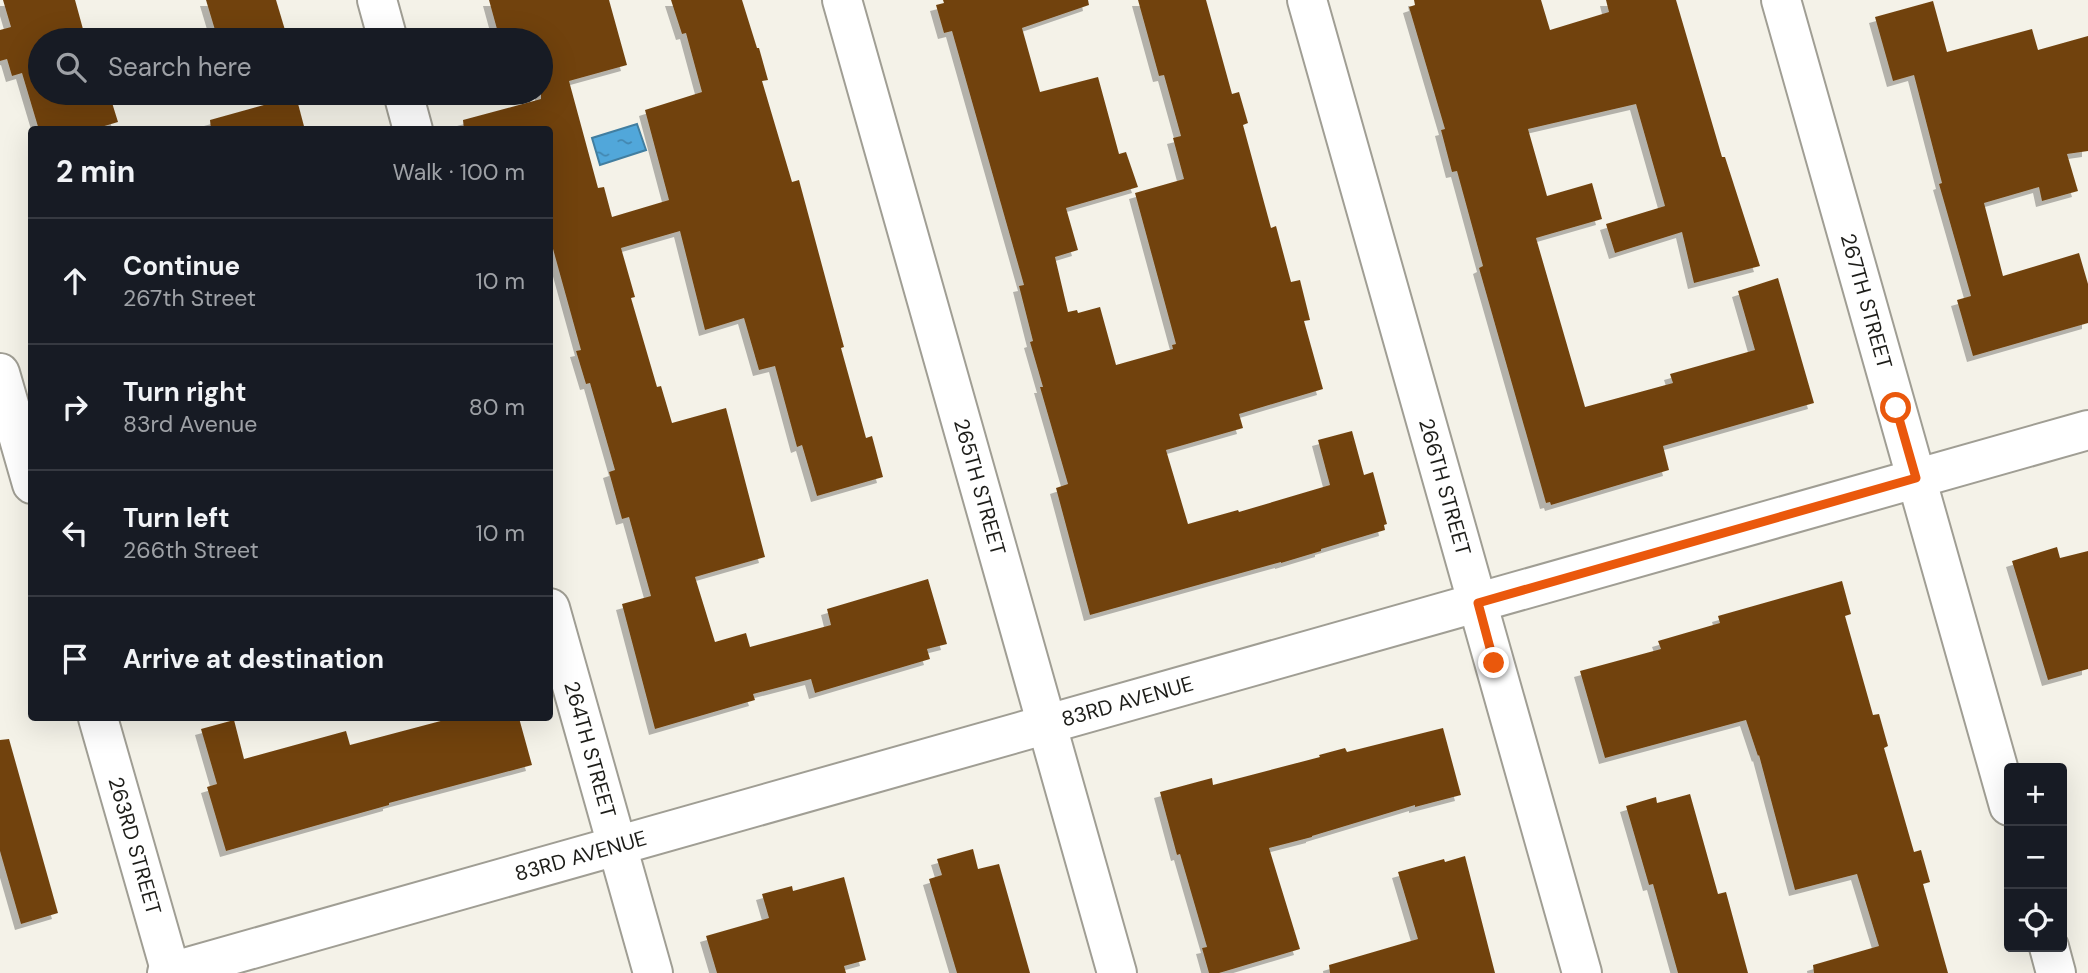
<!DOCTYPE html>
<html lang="en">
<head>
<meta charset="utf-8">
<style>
  :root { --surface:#171b24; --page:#242831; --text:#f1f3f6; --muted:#9ea1a6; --line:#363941 }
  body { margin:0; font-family:"DM Sans",sans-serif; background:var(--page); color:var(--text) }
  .controls { position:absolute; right:21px; bottom:21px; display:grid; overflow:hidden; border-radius:7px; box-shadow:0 7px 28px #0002 }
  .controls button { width:63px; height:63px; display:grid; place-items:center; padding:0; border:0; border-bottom:2px solid var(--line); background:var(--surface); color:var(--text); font:35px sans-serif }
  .stop { position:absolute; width:21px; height:21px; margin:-16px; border:5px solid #ea580c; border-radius:50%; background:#fff }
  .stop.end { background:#ea580c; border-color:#fff; box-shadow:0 2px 7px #0008 }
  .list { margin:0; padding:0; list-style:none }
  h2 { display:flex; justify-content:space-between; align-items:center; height:91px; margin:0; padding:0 28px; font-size:30px }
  h2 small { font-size:23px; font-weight:400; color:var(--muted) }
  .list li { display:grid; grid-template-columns:46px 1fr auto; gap:21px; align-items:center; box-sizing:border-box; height:126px; padding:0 28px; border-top:2px solid var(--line) }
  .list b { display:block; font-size:26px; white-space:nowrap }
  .list p { margin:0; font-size:23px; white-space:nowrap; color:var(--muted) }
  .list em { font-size:23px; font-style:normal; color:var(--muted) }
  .icon { flex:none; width:38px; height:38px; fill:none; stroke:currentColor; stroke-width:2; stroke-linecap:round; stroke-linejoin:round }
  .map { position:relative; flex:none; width:2088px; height:973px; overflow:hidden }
  .search { position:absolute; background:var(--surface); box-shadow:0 7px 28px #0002; left:28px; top:28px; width:525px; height:77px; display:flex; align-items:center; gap:18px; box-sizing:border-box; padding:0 24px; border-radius:38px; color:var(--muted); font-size:26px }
  .panel { position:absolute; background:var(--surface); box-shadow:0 7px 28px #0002; left:28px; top:126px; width:525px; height:595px; border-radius:7px }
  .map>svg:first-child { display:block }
</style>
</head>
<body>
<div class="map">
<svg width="2088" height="973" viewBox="0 0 2088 973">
  <defs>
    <pattern id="water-ripples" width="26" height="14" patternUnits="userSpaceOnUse" patternTransform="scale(1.75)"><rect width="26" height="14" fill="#51a7da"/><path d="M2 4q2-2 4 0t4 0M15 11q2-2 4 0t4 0" fill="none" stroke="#4387b0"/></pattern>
    <filter id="shadow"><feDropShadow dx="-6" dy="6" stdDeviation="0" flood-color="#0004"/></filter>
  </defs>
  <rect width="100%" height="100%" fill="#f4f2e8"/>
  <path fill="url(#water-ripples)" stroke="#417ea0" stroke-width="2" d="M 637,124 L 646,150 L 600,165 L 592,138 Z"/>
  <g fill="#714310" filter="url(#shadow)">
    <path d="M 3,0 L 75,0 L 86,40 L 40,40 L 40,93 L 109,93 L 118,122 L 91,130 L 39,130 L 22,73 L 12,76 L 7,59 L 0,61 L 0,30 L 11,27 Z"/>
    <path d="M 206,0 L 276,0 L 288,40 L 218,40 Z"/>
    <path d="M 489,0 L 609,0 L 627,65 L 569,81 L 598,188 L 604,187 L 612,217 L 669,200 L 645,110 L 702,92 L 686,33 L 682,34 L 671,0 L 742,0 L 757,48 L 759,48 L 768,80 L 762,81 L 792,182 L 799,180 L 844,347 L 841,348 L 866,438 L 872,436 L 883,477 L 817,496 L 802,445 L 797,447 L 775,366 L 759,370 L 744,318 L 705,330 L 680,231 L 621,248 L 635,297 L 631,298 L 657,387 L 661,386 L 672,423 L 726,408 L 765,557 L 695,577 L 715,642 L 746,633 L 750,647 L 831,625 L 827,609 L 928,579 L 947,644 L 927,649 L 930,659 L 815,693 L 811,679 L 753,694 L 755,700 L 655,729 L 622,604 L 651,596 L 629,517 L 622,519 L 609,472 L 615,470 L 590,383 L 586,384 L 576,351 L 581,350 L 550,238 L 550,130 L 464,130 L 463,120 L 541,99 L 541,40 L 500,40 Z"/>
    <path d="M 943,0 L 1088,0 L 1089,5 L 1022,28 L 1040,92 L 1098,77 L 1119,154 L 1126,152 L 1138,187 L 1066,208 L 1078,250 L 1055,257 L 1068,312 L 1077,310 L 1078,313 L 1100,307 L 1116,365 L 1173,349 L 1172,345 L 1176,344 L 1135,193 L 1184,179 L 1173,138 L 1181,136 L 1164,75 L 1159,76 L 1138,0 L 1206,0 L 1232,94 L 1239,92 L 1248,123 L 1243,125 L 1271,228 L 1276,226 L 1291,282 L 1300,280 L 1310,320 L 1304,321 L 1323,389 L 1239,414 L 1243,428 L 1166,450 L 1188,524 L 1238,510 L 1239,512 L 1330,485 L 1318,440 L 1352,431 L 1364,475 L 1373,472 L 1387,524 L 1384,525 L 1385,530 L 1321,549 L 1321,551 L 1281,563 L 1281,562 L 1090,615 L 1056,488 L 1068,484 L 1040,387 L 1043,387 L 1030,342 L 1033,341 L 1019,286 L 1024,285 L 952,31 L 944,33 L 936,5 L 944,3 Z"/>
    <path d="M 1414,0 L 1541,0 L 1550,30 L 1609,12 L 1606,0 L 1676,0 L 1722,157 L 1725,157 L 1760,266 L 1694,283 L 1682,232 L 1615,253 L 1606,224 L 1665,206 L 1636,104 L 1528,129 L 1547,196 L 1592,183 L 1602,219 L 1536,238 L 1585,407 L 1673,383 L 1670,374 L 1755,350 L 1738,291 L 1778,278 L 1814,403 L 1663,446 L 1669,470 L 1551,505 L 1550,502 L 1546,503 L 1479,268 L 1483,266 L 1457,171 L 1452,172 L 1441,130 L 1445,129 L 1409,7 L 1415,5 Z"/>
    <path d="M 1933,1 L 1947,52 L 2032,29 L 2038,50 L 2088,36 L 2088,151 L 2067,154 L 2078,191 L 2042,201 L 2039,187 L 1984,203 L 2003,276 L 2079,253 L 2088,284 L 2088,323 L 1973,356 L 1957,300 L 1971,296 L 1939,184 L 1942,183 L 1914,75 L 1893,81 L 1875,17 Z"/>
    <path d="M 296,96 L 305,130 L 211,130 L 210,120 Z"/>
    <path d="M 2057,547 L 2060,558 L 2088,551 L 2088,669 L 2048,680 L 2012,561 Z"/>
    <path d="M 1842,581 L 1851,614 L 1845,616 L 1873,715 L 1879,714 L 1888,746 L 1884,748 L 1914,852 L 1921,850 L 1930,882 L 1923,884 L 1948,973 L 1814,973 L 1813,965 L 1879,946 L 1857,874 L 1795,890 L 1759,755 L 1758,756 L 1746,720 L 1605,758 L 1580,671 L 1661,649 L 1658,641 L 1720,623 L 1718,616 Z"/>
    <path d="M 452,718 L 519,718 L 532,765 L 389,803 L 389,805 L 226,851 L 207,787 L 217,784 L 201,729 L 234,720 L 244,759 L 346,731 L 350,745 Z"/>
    <path d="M 1443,728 L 1461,795 L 1415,807 L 1415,805 L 1312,836 L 1312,837 L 1269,848 L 1300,949 L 1219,973 L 1209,973 L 1202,948 L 1207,947 L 1180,854 L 1177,855 L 1160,792 L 1212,778 L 1213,785 L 1320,757 L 1319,755 L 1345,748 L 1347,752 Z"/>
    <path d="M 9,739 L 58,913 L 21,924 L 0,851 L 0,740 Z"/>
    <path d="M 1690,794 L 1718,894 L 1726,892 L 1748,973 L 1678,973 L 1653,884 L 1649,885 L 1626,806 L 1656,797 L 1657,803 Z"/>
    <path d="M 973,849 L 978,869 L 999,864 L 1030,973 L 957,973 L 929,879 L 942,875 L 937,859 Z"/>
    <path d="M 1465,856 L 1495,973 L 1330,973 L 1329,965 L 1418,939 L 1398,872 L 1444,859 L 1445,862 Z"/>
    <path d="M 844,877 L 866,960 L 844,966 L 846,973 L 717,973 L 706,936 L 769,918 L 762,894 L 792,886 L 793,891 Z"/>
  </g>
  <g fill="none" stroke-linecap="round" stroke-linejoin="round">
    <defs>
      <g id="street">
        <path d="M 377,0 L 388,40"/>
        <path id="s1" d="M 842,0 L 1117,973"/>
        <path id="s2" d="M 1307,0 L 1582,973"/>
        <path id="s3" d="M 1781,0 L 2009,806"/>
        <path d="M 403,93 L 413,130"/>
        <path d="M 0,373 L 32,484"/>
        <path id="s4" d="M 550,608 L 653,973"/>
        <path id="s5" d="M 98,718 L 171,973"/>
        <path d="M 2049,947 L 2056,973"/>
        <path id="s6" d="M 167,973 L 2088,430"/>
      </g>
    </defs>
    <use href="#street" stroke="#a09e94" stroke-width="42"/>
    <use href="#street" stroke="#fff" stroke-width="38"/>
  </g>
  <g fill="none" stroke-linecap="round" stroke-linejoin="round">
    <path stroke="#ea580c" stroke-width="9" d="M 1494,663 L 1478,603 L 1916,478 L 1896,408"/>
  </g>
  <g text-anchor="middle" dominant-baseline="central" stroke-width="7" stroke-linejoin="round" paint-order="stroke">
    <g font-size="21" fill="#1d1d19" stroke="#f4f2e8">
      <text stroke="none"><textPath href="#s3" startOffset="313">267TH STREET</textPath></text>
      <text stroke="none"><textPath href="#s1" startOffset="506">265TH STREET</textPath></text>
      <text stroke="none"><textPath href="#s2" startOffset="506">266TH STREET</textPath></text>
      <text stroke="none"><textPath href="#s6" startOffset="998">83RD AVENUE</textPath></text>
      <text stroke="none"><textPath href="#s4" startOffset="147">264TH STREET</textPath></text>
      <text stroke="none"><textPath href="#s5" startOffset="133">263RD STREET</textPath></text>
      <text stroke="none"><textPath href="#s6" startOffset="430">83RD AVENUE</textPath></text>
    </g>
  </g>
</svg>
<div class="controls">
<button>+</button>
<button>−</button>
<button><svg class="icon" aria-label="locate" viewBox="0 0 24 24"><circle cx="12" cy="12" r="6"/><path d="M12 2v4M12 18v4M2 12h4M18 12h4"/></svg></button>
</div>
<div class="stop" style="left:1896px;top:408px"></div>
<div class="stop end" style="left:1494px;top:663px"></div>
<div class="search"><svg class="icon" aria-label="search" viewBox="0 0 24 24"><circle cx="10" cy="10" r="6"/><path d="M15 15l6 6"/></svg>Search here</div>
<section class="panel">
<h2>2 min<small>Walk · 100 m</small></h2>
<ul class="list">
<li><svg class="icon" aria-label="ahead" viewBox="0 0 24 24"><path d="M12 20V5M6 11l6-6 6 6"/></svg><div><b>Continue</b><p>267th Street</p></div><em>10 m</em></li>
<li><svg class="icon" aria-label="right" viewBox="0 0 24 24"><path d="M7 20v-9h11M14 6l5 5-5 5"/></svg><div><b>Turn right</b><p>83rd Avenue</p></div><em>80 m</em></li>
<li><svg class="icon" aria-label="left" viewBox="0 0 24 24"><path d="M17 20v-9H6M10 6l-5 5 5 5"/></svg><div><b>Turn left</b><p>266th Street</p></div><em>10 m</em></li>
<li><svg class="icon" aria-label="arrive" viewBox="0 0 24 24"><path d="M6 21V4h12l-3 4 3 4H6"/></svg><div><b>Arrive at destination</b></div></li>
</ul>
</section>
</div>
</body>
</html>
